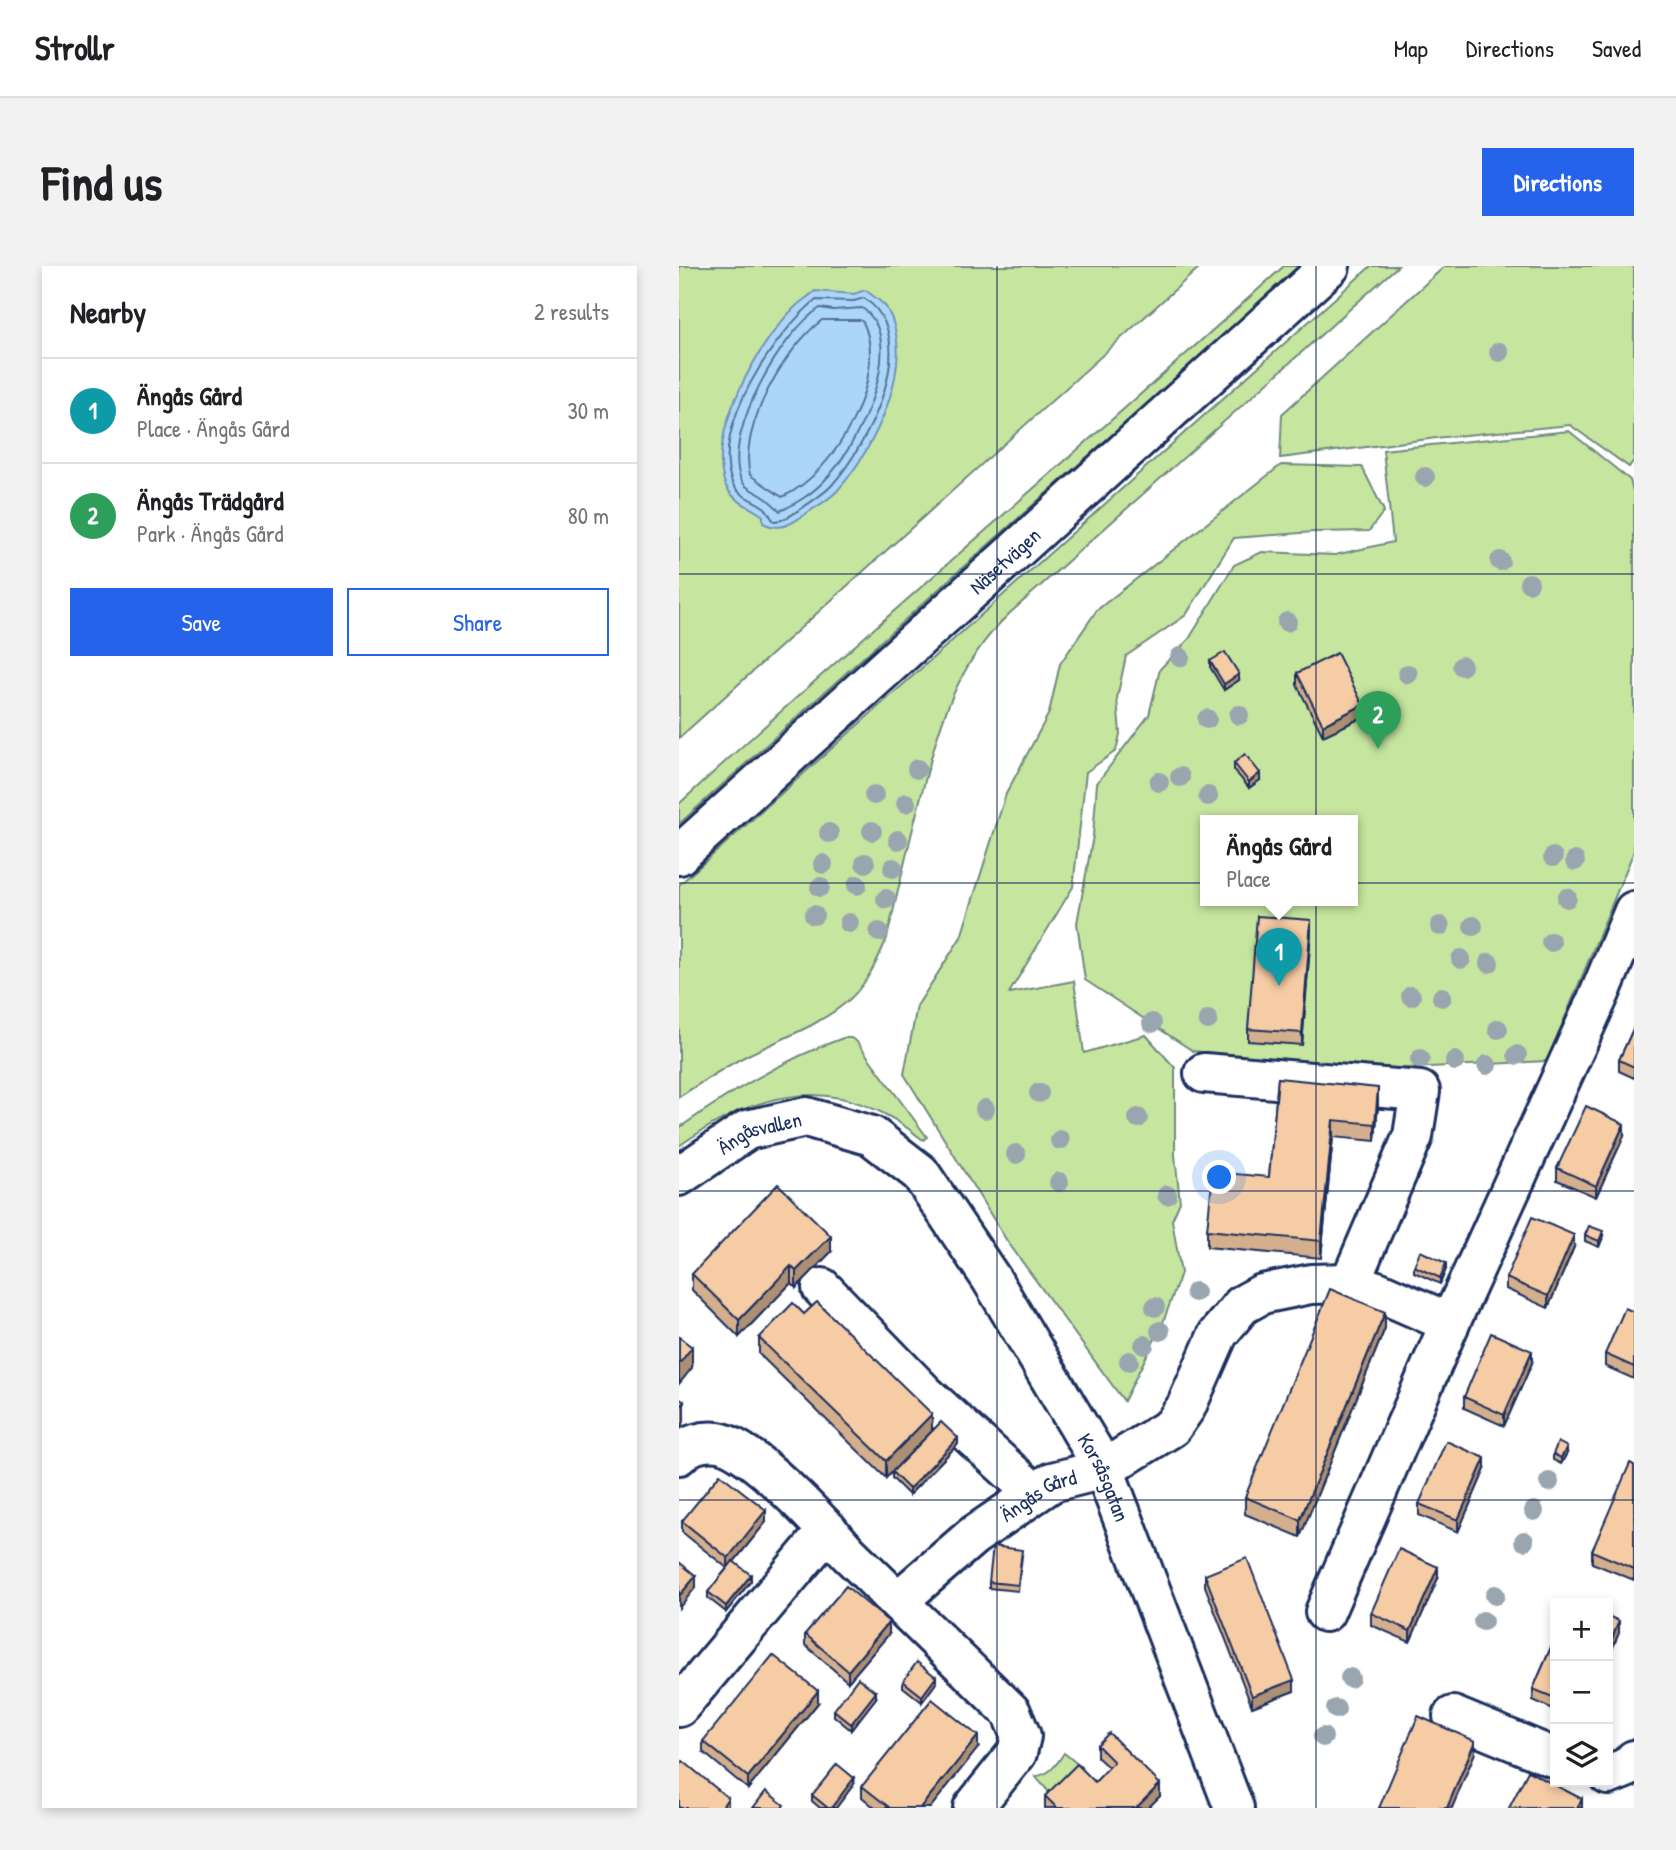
<!DOCTYPE html>
<html lang="en">
<head>
<meta charset="utf-8">
<style>
  :root { --surface:#fff; --page:#f2f2f2; --text:#202124; --muted:#757577; --line:#e0e0e0; --accent:#2563eb }
  body { margin:0; font-family:"Patrick Hand",sans-serif; background:var(--page); color:var(--text) }
  .controls { position:absolute; right:21px; bottom:21px; display:grid; overflow:hidden; border-radius:0px; box-shadow:0 4px 10px #0003 }
  .controls button { width:63px; height:63px; display:grid; place-items:center; padding:0; border:0; border-bottom:2px solid var(--line); background:var(--surface); color:var(--text); font:35px sans-serif }
  .you { position:absolute; left:541px; top:912px; width:24px; height:24px; margin:-18px; border:5px solid #fff; border-radius:50%; background:#1a73e8; box-shadow:0 0 0 10px #1a73e833 }
  .badge { display:grid; place-items:center; width:46px; height:46px; border-radius:50%; background:var(--accent); color:#fff; font-size:23px; font-weight:700 }
  .pin { position:absolute; translate:-50% -58px; filter:drop-shadow(0 2px 4px #0008) }
  .pin::after { content:''; position:absolute; top:37px; width:24px; height:21px; background:inherit; clip-path:polygon(0 0,100% 0,50% 100%) }
  .popup { position:absolute; left:521px; top:549px; width:158px; height:91px; box-sizing:border-box; display:grid; place-content:center; border-radius:0px; background:var(--surface); filter:drop-shadow(0 2px 5px #0005); font-size:23px; white-space:nowrap; color:var(--muted) }
  .popup b { font-size:26px; color:var(--text) }
  .popup::after { content:''; position:absolute; left:50%; top:100%; margin-left:-14px; border:14px solid transparent; border-top-color:var(--surface) }
  .list { margin:0; padding:0; list-style:none }
  h2 { display:flex; justify-content:space-between; align-items:center; height:91px; margin:0; padding:0 28px; font-size:30px }
  h2 small { font-size:23px; font-weight:400; color:var(--muted) }
  .list li { display:grid; grid-template-columns:46px 1fr auto; gap:21px; align-items:center; box-sizing:border-box; height:105px; padding:0 28px; border-top:2px solid var(--line) }
  .list b { display:block; font-size:26px; white-space:nowrap }
  .list p { margin:0; font-size:23px; white-space:nowrap; color:var(--muted) }
  .list em { font-size:23px; font-style:normal; color:var(--muted) }
  .actions { display:flex; gap:14px; padding:21px 28px }
  .actions a { flex:1; padding:16px 0; border:2px solid var(--accent); border-radius:0px; text-align:center; font-size:24px; color:var(--accent) }
  .actions .main { background:var(--accent); color:#fff }
  .icon { flex:none; width:38px; height:38px; fill:none; stroke:currentColor; stroke-width:2; stroke-linecap:round; stroke-linejoin:round }
  .map { position:relative; flex:none; width:955px; height:1542px; overflow:hidden; border-radius:0px }
  header { display:flex; align-items:center; gap:42px; box-sizing:border-box; height:98px; padding:0 35px; background:var(--surface); border-bottom:2px solid var(--line) }
  header strong { font-size:33px }
  nav { display:flex; gap:38px; margin-inline-start:auto; font-size:24px }
  .intro { display:flex; align-items:center; justify-content:space-between; box-sizing:border-box; height:168px; padding:0 42px }
  h1 { margin:0; font-size:49px }
  .button { padding:18px 32px; border-radius:0px; background:var(--accent); color:#fff; font-size:24px; font-weight:700 }
  main { display:flex; gap:42px; padding:0 42px }
  aside { flex:1; background:var(--surface); border-radius:0px; box-shadow:0 4px 10px #0003 }
  .map>svg:first-child { display:block }
</style>
</head>
<body>
<header>
<strong>Strollr</strong>
<nav><a>Map</a><a>Directions</a><a>Saved</a></nav>
</header>
<div class="intro"><h1>Find us</h1><a class="button">Directions</a></div>
<main>
<aside>
<h2>Nearby<small>2 results</small></h2>
<ul class="list">
<li><span class="badge" style="background:#0f9aa8">1</span><div><b>Ängås Gård</b><p>Place · Ängås Gård</p></div><em>30 m</em></li>
<li><span class="badge" style="background:#2e9e5b">2</span><div><b>Ängås Trädgård</b><p>Park · Ängås Gård</p></div><em>80 m</em></li>
</ul>
<div class="actions"><a class="main">Save</a><a>Share</a></div>
</aside>
<div class="map">
<svg width="955" height="1542" viewBox="0 0 955 1542">
  <rect width="100%" height="100%" fill="#fff"/>
  <filter id="ink" filterUnits="userSpaceOnUse"><feTurbulence type="fractalNoise" baseFrequency=".0143" numOctaves="2"/><feDisplacementMap in="SourceGraphic" scale="14" xChannelSelector="R" yChannelSelector="G"/><feConvolveMatrix kernelMatrix="1 2 1 2 8 2 1 2 1" color-interpolation-filters="sRGB"/></filter>
  <g filter="url(#ink)">
    <g fill="#c6e69f" stroke="#708a7e" stroke-width="2" fill-rule="evenodd">
      <path d="M 0,0 L 522,0 L 0,472 Z"/>
      <path d="M 605,0 L 623,0 L 282,303 L 0,558 L 0,538 C 198,355 405,182 605,0 Z"/>
      <path d="M 692,0 L 719,0 L 331,347 C 273,402 258,468 239,542 C 228,585 218,629 208,672 C 199,693 189,716 172,732 C 144,758 104,772 69,789 C 45,801 23,816 0,831 L 0,619 Z"/>
      <path d="M 766,0 L 955,0 L 955,194 L 950,201 L 891,159 L 765,171 L 601,192 L 603,148 Z"/>
      <path d="M 890,165 L 951,214 L 955,229 L 955,585 L 868,795 L 690,804 L 514,785 L 406,714 L 398,657 L 414,570 L 418,517 L 470,449 L 481,403 L 510,373 L 555,299 L 583,286 L 656,289 L 714,276 L 704,184 ZM 526,554 L 674,554 L 674,634 L 526,634 Z"/>
      <path d="M 602,199 L 683,201 L 705,245 L 690,265 L 635,266 L 555,272 L 507,349 L 447,390 L 438,432 L 441,468 L 437,485 L 407,506 L 394,621 L 330,727 L 395,715 L 405,787 L 467,769 L 496,802 L 496,889 L 501,936 L 493,954 L 502,1007 L 483,1059 L 445,1135 L 328,975 L 225,808 L 238,740 L 282,671 L 327,528 L 370,447 L 381,398 L 418,344 Z"/>
      <path d="M 164,772 L 172,772 L 178,776 L 248,871 L 244,874 C 162,806 82,821 0,880 L 0,862 C 51,826 105,793 164,772 Z"/>
      <path d="M 385,1487 L 402,1501 L 406,1508 L 376,1533 L 356,1510 C 370,1510 378,1498 385,1487 Z"/>
    </g>
    <path fill="#acd6f7" stroke="#7293ba" stroke-width="2" d="M 186,24 C 193,29 202,35 207,41 C 240,95 195,184 158,225 C 150,234 138,240 128,247 C 112,258 102,266 84,257 L 84,250 C 71,240 54,236 47,220 C 25,172 80,76 115,42 C 121,36 129,31 136,25 L 175,28 Z"/>
    <g fill="none" stroke-linecap="round" stroke-linejoin="round">
      <g stroke="#55729b" stroke-width="2">
        <path d="M 185,32 C 245,73 189,178 153,219 C 145,228 133,235 123,242 C 113,248 107,255 95,255 C 90,250 90,246 86,242 C 74,233 59,231 53,216 C 31,162 96,67 137,34 L 175,35 Z"/>
        <path d="M 141,42 L 154,44 L 183,42 C 232,75 177,184 145,215 C 134,227 115,239 101,245 C 96,240 91,235 85,231 C 75,224 65,223 61,211 C 45,166 103,66 141,42 Z"/>
        <path d="M 143,54 L 181,54 L 184,56 C 211,111 155,209 103,231 L 71,209 C 59,162 106,82 143,54 Z"/>
      </g>
      <defs>
        <g id="minor">
          <path id="s1" d="M 0,589 L 651,0"/>
          <path d="M 525,807 L 741,825 L 734,870 L 671,1017"/>
          <path id="s2" d="M 0,910 L 68,864 L 127,851 L 193,870 L 241,907 L 313,1014 L 425,1203 L 555,1542"/>
          <path d="M 143,1022 L 246,1128 L 355,1227"/>
          <path d="M 0,1189 C 10,1178 24,1174 39,1176 C 72,1180 146,1261 169,1287 L 332,1446 L 342,1470 L 338,1487 L 294,1542"/>
          <path id="s3" d="M 219,1335 L 294,1270 L 373,1216 L 425,1203 L 493,1161 L 507,1141 L 539,1068 L 563,1039 L 583,1028 L 632,1018 L 671,1017 L 698,1025 L 771,1057"/>
          <path d="M 646,1346 L 771,1057 L 921,727 L 955,645"/>
          <path d="M 0,1441 L 149,1264"/>
          <path d="M 774,1450 L 876,1492"/>
          <path d="M 929,1509 L 949,1501 L 955,1494"/>
        </g>
      </defs>
      <use href="#minor" stroke="#1b2f5e" stroke-width="44"/>
      <use href="#minor" stroke="#fff" stroke-width="38"/>
    </g>
    <g fill="#99a6af">
      <circle cx="820" cy="86" r="10"/>
      <circle cx="746" cy="211" r="10"/>
      <circle cx="821" cy="295" r="10"/>
      <circle cx="850" cy="317" r="10"/>
      <circle cx="608" cy="356" r="10"/>
      <circle cx="501" cy="391" r="10"/>
      <circle cx="783" cy="400" r="10"/>
      <circle cx="729" cy="408" r="10"/>
      <circle cx="560" cy="449" r="10"/>
      <circle cx="528" cy="453" r="10"/>
      <circle cx="238" cy="503" r="10"/>
      <circle cx="501" cy="511" r="10"/>
      <circle cx="480" cy="516" r="10"/>
      <circle cx="195" cy="529" r="10"/>
      <circle cx="529" cy="530" r="10"/>
      <circle cx="227" cy="537" r="10"/>
      <circle cx="193" cy="565" r="10"/>
      <circle cx="150" cy="567" r="10"/>
      <circle cx="219" cy="574" r="10"/>
      <circle cx="874" cy="591" r="10"/>
      <circle cx="896" cy="595" r="10"/>
      <circle cx="186" cy="597" r="10"/>
      <circle cx="144" cy="598" r="10"/>
      <circle cx="214" cy="602" r="10"/>
      <circle cx="178" cy="619" r="10"/>
      <circle cx="141" cy="621" r="10"/>
      <circle cx="888" cy="632" r="10"/>
      <circle cx="207" cy="633" r="10"/>
      <circle cx="135" cy="649" r="10"/>
      <circle cx="170" cy="657" r="10"/>
      <circle cx="761" cy="660" r="10"/>
      <circle cx="794" cy="660" r="10"/>
      <circle cx="200" cy="666" r="10"/>
      <circle cx="872" cy="676" r="10"/>
      <circle cx="782" cy="693" r="10"/>
      <circle cx="810" cy="697" r="10"/>
      <circle cx="732" cy="730" r="10"/>
      <circle cx="763" cy="731" r="10"/>
      <circle cx="529" cy="754" r="10"/>
      <circle cx="473" cy="757" r="10"/>
      <circle cx="819" cy="763" r="10"/>
      <circle cx="838" cy="789" r="10"/>
      <circle cx="741" cy="793" r="10"/>
      <circle cx="776" cy="795" r="10"/>
      <circle cx="808" cy="799" r="10"/>
      <circle cx="360" cy="827" r="10"/>
      <circle cx="306" cy="843" r="10"/>
      <circle cx="459" cy="852" r="10"/>
      <circle cx="381" cy="874" r="10"/>
      <circle cx="337" cy="888" r="10"/>
      <circle cx="380" cy="916" r="10"/>
      <circle cx="488" cy="929" r="10"/>
      <circle cx="516" cy="1026" r="10"/>
      <circle cx="476" cy="1041" r="10"/>
      <circle cx="481" cy="1065" r="10"/>
      <circle cx="465" cy="1079" r="10"/>
      <circle cx="450" cy="1095" r="10"/>
      <circle cx="870" cy="1216" r="10"/>
      <circle cx="855" cy="1245" r="10"/>
      <circle cx="845" cy="1275" r="10"/>
      <circle cx="816" cy="1329" r="10"/>
      <circle cx="804" cy="1355" r="10"/>
      <circle cx="671" cy="1412" r="10"/>
      <circle cx="657" cy="1443" r="10"/>
      <circle cx="644" cy="1471" r="10"/>
    </g>
    <g fill="#d4af8e" stroke="#1b2f5e" stroke-width="2">
      <path d="M 531,395 L 560,414 L 545,424 L 531,401 Z"/>
      <path d="M 618,407 L 684,451 L 644,470 L 618,419 Z"/>
      <path d="M 555,497 L 581,514 L 570,522 L 555,504 Z"/>
      <path d="M 632,666 L 623,779 L 569,775 L 569,763 Z"/>
      <path d="M 955,761 L 955,812 L 940,805 L 940,794 Z"/>
      <path d="M 599,812 L 699,839 L 696,875 L 654,871 L 642,992 L 528,981 L 528,964 L 590,911 Z"/>
      <path d="M 945,870 L 917,931 L 878,914 L 878,902 Z"/>
      <path d="M 906,969 L 924,971 L 920,981 L 906,975 Z"/>
      <path d="M 895,981 L 869,1042 L 827,1023 L 827,1012 Z"/>
      <path d="M 152,986 L 117,1022 L 112,1017 L 60,1071 L 13,1024 L 13,1008 Z"/>
      <path d="M 735,1000 L 767,1003 L 761,1018 L 735,1006 Z"/>
      <path d="M 955,1046 L 955,1113 L 926,1100 L 926,1088 Z"/>
      <path d="M 125,1048 L 253,1148 L 207,1212 L 80,1088 L 80,1072 Z"/>
      <path d="M 706,1062 L 621,1271 L 566,1248 L 566,1231 Z"/>
      <path d="M 853,1097 L 825,1160 L 785,1142 L 785,1131 Z"/>
      <path d="M 279,1178 L 230,1229 L 213,1212 L 213,1206 Z"/>
      <path d="M 888,1187 L 882,1198 L 874,1194 L 874,1188 Z"/>
      <path d="M 955,1199 L 955,1314 L 913,1297 L 913,1285 Z"/>
      <path d="M 806,1203 L 779,1266 L 740,1249 L 740,1238 Z"/>
      <path d="M 3,1255 L 87,1256 L 55,1296 L 72,1315 L 47,1346 L 29,1332 L 29,1326 L 48,1302 L 3,1266 Z"/>
      <path d="M 343,1290 L 339,1325 L 310,1322 L 310,1316 Z"/>
      <path d="M 526,1309 L 615,1425 L 573,1441 L 526,1320 Z"/>
      <path d="M 759,1312 L 731,1376 L 692,1359 L 692,1347 Z"/>
      <path d="M 126,1368 L 210,1368 L 169,1416 L 126,1379 Z"/>
      <path d="M 876,1372 L 876,1444 L 854,1434 L 854,1423 Z"/>
      <path d="M 224,1415 L 257,1417 L 243,1436 L 224,1421 Z"/>
      <path d="M 197,1432 L 172,1464 L 155,1450 L 155,1444 Z"/>
      <path d="M 139,1437 L 69,1523 L 24,1486 L 24,1475 Z"/>
      <path d="M 418,1479 L 481,1530 L 469,1542 L 366,1542 L 366,1530 L 416,1516 L 430,1502 L 418,1491 Z"/>
      <path d="M 299,1482 L 251,1542 L 196,1542 L 183,1531 L 183,1520 Z"/>
      <path d="M 175,1518 L 157,1542 L 141,1542 L 133,1535 L 133,1529 Z"/>
    </g>
    <g fill="#ac8f74" stroke="#1b2f5e" stroke-width="2">
      <path d="M 560,408 L 560,414 L 545,424 L 545,418 Z"/>
      <path d="M 684,439 L 684,451 L 644,470 L 644,459 Z"/>
      <path d="M 581,507 L 581,514 L 570,522 L 570,516 Z"/>
      <path d="M 632,654 L 632,666 L 623,779 L 623,767 Z"/>
      <path d="M 699,822 L 699,839 L 696,875 L 696,858 Z"/>
      <path d="M 654,854 L 654,871 L 642,992 L 642,975 Z"/>
      <path d="M 945,858 L 945,870 L 917,931 L 917,920 Z"/>
      <path d="M 924,965 L 924,971 L 920,981 L 920,975 Z"/>
      <path d="M 895,969 L 895,981 L 869,1042 L 869,1030 Z"/>
      <path d="M 152,970 L 152,986 L 117,1022 L 117,1005 Z"/>
      <path d="M 767,997 L 767,1003 L 761,1018 L 761,1012 Z"/>
      <path d="M 112,1000 L 112,1017 L 60,1071 L 60,1054 Z"/>
      <path d="M 706,1046 L 706,1062 L 621,1271 L 621,1254 Z"/>
      <path d="M 13,1081 L 13,1102 L 0,1118 L 0,1098 Z"/>
      <path d="M 853,1085 L 853,1097 L 825,1160 L 825,1149 Z"/>
      <path d="M 5,1136 L 5,1156 L 0,1163 L 0,1142 Z"/>
      <path d="M 253,1148 L 253,1165 L 207,1212 L 207,1195 Z"/>
      <path d="M 279,1172 L 279,1178 L 230,1229 L 230,1223 Z"/>
      <path d="M 888,1181 L 888,1187 L 882,1198 L 882,1192 Z"/>
      <path d="M 806,1192 L 806,1203 L 779,1266 L 779,1254 Z"/>
      <path d="M 87,1244 L 87,1256 L 49,1303 L 49,1292 Z"/>
      <path d="M 759,1301 L 759,1312 L 731,1376 L 731,1365 Z"/>
      <path d="M 72,1309 L 72,1315 L 47,1346 L 47,1340 Z"/>
      <path d="M 17,1310 L 17,1321 L 0,1342 L 0,1330 Z"/>
      <path d="M 940,1355 L 940,1367 L 929,1393 L 929,1382 Z"/>
      <path d="M 210,1356 L 210,1368 L 169,1416 L 169,1405 Z"/>
      <path d="M 257,1411 L 257,1417 L 243,1436 L 243,1430 Z"/>
      <path d="M 615,1414 L 615,1425 L 573,1441 L 573,1430 Z"/>
      <path d="M 139,1425 L 139,1437 L 69,1523 L 69,1511 Z"/>
      <path d="M 197,1426 L 197,1432 L 172,1464 L 172,1458 Z"/>
      <path d="M 299,1470 L 299,1482 L 251,1542 L 241,1542 Z"/>
      <path d="M 796,1475 L 796,1487 L 773,1542 L 768,1542 Z"/>
      <path d="M 175,1512 L 175,1518 L 157,1542 L 152,1542 Z"/>
      <path d="M 481,1518 L 481,1530 L 469,1542 L 457,1542 Z"/>
      <path d="M 49,1532 L 49,1542 L 42,1542 Z"/>
      <path d="M 903,1533 L 903,1542 L 898,1542 Z"/>
    </g>
    <g fill="#f6cca5" stroke="#1b2f5e" stroke-width="2">
      <path d="M 546,386 L 560,408 L 545,418 L 531,395 Z"/>
      <path d="M 658,387 L 684,439 L 644,459 L 618,407 Z"/>
      <path d="M 566,488 L 581,507 L 570,516 L 555,497 Z"/>
      <path d="M 578,650 L 632,654 L 623,767 L 569,763 Z"/>
      <path d="M 955,761 L 955,801 L 940,794 Z"/>
      <path d="M 599,812 L 699,822 L 696,858 L 654,854 L 642,975 L 528,964 L 534,906 L 590,911 Z"/>
      <path d="M 907,840 L 945,858 L 917,920 L 878,902 Z"/>
      <path d="M 99,918 L 152,970 L 117,1005 L 112,1000 L 60,1054 L 13,1008 Z"/>
      <path d="M 853,951 L 895,969 L 869,1030 L 827,1012 Z"/>
      <path d="M 910,960 L 924,965 L 920,975 L 906,969 Z"/>
      <path d="M 741,985 L 767,997 L 761,1012 L 735,1000 Z"/>
      <path d="M 651,1023 L 706,1046 L 621,1254 L 566,1231 Z"/>
      <path d="M 138,1036 L 253,1148 L 207,1195 L 80,1072 L 114,1037 L 125,1048 Z"/>
      <path d="M 946,1042 L 955,1046 L 955,1101 L 926,1088 Z"/>
      <path d="M 812,1067 L 853,1085 L 825,1149 L 785,1131 Z"/>
      <path d="M 0,1071 L 13,1081 L 0,1098 Z"/>
      <path d="M 0,1132 L 5,1136 L 0,1142 Z"/>
      <path d="M 262,1156 L 279,1172 L 230,1223 L 213,1206 Z"/>
      <path d="M 767,1175 L 806,1192 L 779,1254 L 740,1238 Z"/>
      <path d="M 879,1176 L 888,1181 L 882,1192 L 874,1188 Z"/>
      <path d="M 951,1197 L 955,1199 L 955,1303 L 913,1285 Z"/>
      <path d="M 41,1208 L 87,1244 L 49,1292 L 3,1255 Z"/>
      <path d="M 314,1280 L 343,1284 L 339,1319 L 310,1316 Z"/>
      <path d="M 720,1283 L 759,1301 L 731,1365 L 692,1347 Z"/>
      <path d="M 568,1292 L 615,1414 L 573,1430 L 526,1309 Z"/>
      <path d="M 54,1295 L 72,1309 L 47,1340 L 29,1326 Z"/>
      <path d="M 0,1296 L 17,1310 L 0,1330 Z"/>
      <path d="M 167,1320 L 210,1356 L 169,1405 L 126,1368 Z"/>
      <path d="M 929,1350 L 940,1355 L 929,1382 Z"/>
      <path d="M 876,1372 L 876,1432 L 854,1423 Z"/>
      <path d="M 94,1389 L 139,1425 L 69,1511 L 24,1475 Z"/>
      <path d="M 238,1396 L 257,1411 L 243,1430 L 224,1415 Z"/>
      <path d="M 179,1412 L 197,1426 L 172,1458 L 155,1444 Z"/>
      <path d="M 253,1433 L 299,1470 L 241,1542 L 211,1542 L 183,1520 Z"/>
      <path d="M 739,1450 L 796,1475 L 768,1542 L 700,1542 Z"/>
      <path d="M 430,1467 L 481,1518 L 457,1542 L 378,1542 L 366,1530 L 398,1498 L 416,1516 L 435,1496 L 418,1479 Z"/>
      <path d="M 4,1495 L 49,1532 L 42,1542 L 0,1542 L 0,1500 Z"/>
      <path d="M 158,1498 L 175,1512 L 152,1542 L 149,1542 L 133,1529 Z"/>
      <path d="M 849,1505 L 903,1533 L 898,1542 L 830,1542 Z"/>
      <path d="M 87,1525 L 105,1539 L 103,1542 L 74,1542 Z"/>
    </g>
  </g>
  <path fill="none" stroke="#1b2f5e" stroke-width="2" stroke-opacity="0.55" d="M 318,0 L 318,1542M 637,0 L 637,1542M 0,308 L 955,308M 0,617 L 955,617M 0,925 L 955,925M 0,1234 L 955,1234"/>
  <g text-anchor="middle" dominant-baseline="central" stroke-width="5" stroke-linejoin="round" paint-order="stroke">
    <g font-size="21" fill="#1b2f5e" stroke="#fff">
      <text stroke="none"><textPath href="#s1" startOffset="439">Näsetvägen</textPath></text>
      <text stroke="none"><textPath href="#s2" startOffset="93">Ängåsvallen</textPath></text>
      <text stroke="none"><textPath href="#s2" startOffset="628">Korsåsgatan</textPath></text>
      <text stroke="none"><textPath href="#s3" startOffset="177">Ängås Gård</textPath></text>
    </g>
  </g>
</svg>
<div class="controls">
<button>+</button>
<button>−</button>
<button><svg class="icon" aria-label="layers" viewBox="0 0 24 24"><path d="M12 4l9 5-9 5-9-5zM3 14l9 5 9-5"/></svg></button>
</div>
<div class="you"></div>
<div class="pin badge" style="left:600px;top:720px;background:#0f9aa8">1</div>
<div class="popup"><b>Ängås Gård</b>Place</div>
<div class="pin badge" style="left:699px;top:483px;background:#2e9e5b">2</div>
</div>
</main>
</body>
</html>
